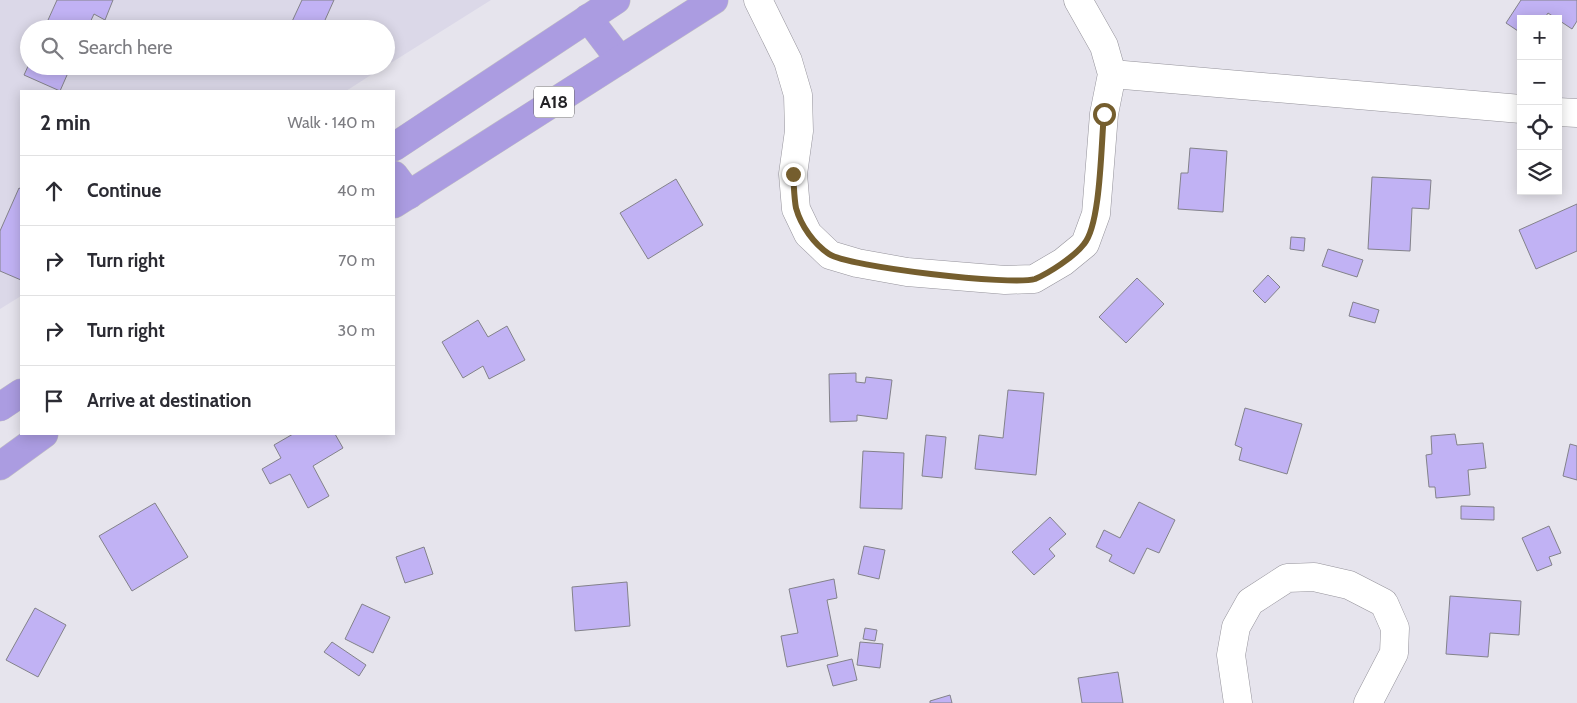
<!DOCTYPE html>
<html lang="en">
<head>
<meta charset="utf-8">
<style>
  :root { --surface:#fff; --page:#f7f7f7; --text:#2b2b33; --muted:#7c7c81; --line:#e1e1e2 }
  body { margin:0; font-family:Cabin,sans-serif; background:var(--page); color:var(--text) }
  .controls { position:absolute; right:15px; top:15px; display:grid; overflow:hidden; border-radius:0px; box-shadow:0 2px 12px #0003 }
  .controls button { width:45px; height:45px; display:grid; place-items:center; padding:0; border:0; border-bottom:1px solid var(--line); background:var(--surface); color:var(--text); font:25px sans-serif }
  .stop { position:absolute; width:15px; height:15px; margin:-11px; border:4px solid #755e2e; border-radius:50%; background:#fff }
  .stop.end { background:#755e2e; border-color:#fff; box-shadow:0 1px 5px #0008 }
  .list { margin:0; padding:0; list-style:none }
  h2 { display:flex; justify-content:space-between; align-items:center; height:65px; margin:0; padding:0 20px; font-size:21px }
  h2 small { font-size:16px; font-weight:400; color:var(--muted) }
  .list li { display:grid; grid-template-columns:32px 1fr auto; gap:15px; align-items:center; box-sizing:border-box; height:70px; padding:0 20px; border-top:1px solid var(--line) }
  .list b { display:block; font-size:19px; white-space:nowrap }
  .list em { font-size:16px; font-style:normal; color:var(--muted) }
  .icon { flex:none; width:28px; height:28px; fill:none; stroke:currentColor; stroke-width:2; stroke-linecap:round; stroke-linejoin:round }
  .map { position:relative; flex:none; width:1577px; height:703px; overflow:hidden }
  .search { position:absolute; background:var(--surface); box-shadow:0 2px 12px #0003; left:20px; top:20px; width:375px; height:55px; display:flex; align-items:center; gap:12px; box-sizing:border-box; padding:0 18px; border-radius:28px; color:var(--muted); font-size:19px }
  .panel { position:absolute; background:var(--surface); box-shadow:0 2px 12px #0003; left:20px; top:90px; width:375px; height:345px; border-radius:0px }
  .map>svg:first-child { display:block }
</style>
</head>
<body>
<div class="map">
<svg width="1577" height="703" viewBox="0 0 1577 703">
  <rect width="100%" height="100%" fill="#e6e4ed"/>
  <path fill="#dbd8e8" d="M 0,0 L 491,0 L 386,66 L 386,29 L 29,29 L 29,66 L 385,66 L 346,91 L 21,91 L 21,296 L 0,309 Z"/>
  <g fill="#c1b2f4" stroke="#83828a">
    <path d="M 57,0 L 113,0 L 105,20 L 94,14 L 87,29 L 44,29 Z"/>
    <path d="M 302,0 L 334,0 L 321,29 L 289,28 Z"/>
    <path d="M 1521,0 L 1577,0 L 1577,21 L 1572,29 L 1548,13 L 1544,19 L 1521,19 L 1521,33 L 1506,23 Z"/>
    <path d="M 29,64 L 29,66 L 71,66 L 60,91 L 24,75 Z"/>
    <path d="M 1190,148 L 1227,151 L 1223,212 L 1178,209 L 1181,173 L 1188,173 Z"/>
    <path d="M 1372,177 L 1431,180 L 1429,209 L 1412,208 L 1410,251 L 1368,249 Z"/>
    <path d="M 676,179 L 703,225 L 648,259 L 620,213 Z"/>
    <path d="M 19,188 L 21,189 L 21,280 L 0,271 L 0,231 Z"/>
    <path d="M 1577,204 L 1577,251 L 1536,269 L 1519,230 Z"/>
    <path d="M 1291,237 L 1305,238 L 1304,251 L 1290,249 Z"/>
    <path d="M 1328,249 L 1363,260 L 1357,277 L 1322,266 Z"/>
    <path d="M 1268,275 L 1280,287 L 1265,303 L 1253,291 Z"/>
    <path d="M 1137,278 L 1164,304 L 1126,343 L 1099,317 Z"/>
    <path d="M 1353,302 L 1379,310 L 1375,323 L 1349,316 Z"/>
    <path d="M 478,320 L 488,337 L 507,326 L 525,360 L 489,379 L 483,366 L 463,378 L 442,342 Z"/>
    <path d="M 856,373 L 856,382 L 865,383 L 866,377 L 892,380 L 887,419 L 857,415 L 857,421 L 830,422 L 829,374 Z"/>
    <path d="M 1008,390 L 1044,393 L 1036,475 L 975,469 L 979,435 L 1003,438 Z"/>
    <path d="M 1245,408 L 1302,424 L 1287,474 L 1239,460 L 1242,448 L 1235,445 Z"/>
    <path d="M 293,434 L 335,434 L 343,448 L 313,466 L 329,496 L 308,508 L 290,474 L 270,484 L 262,469 L 281,458 L 274,445 Z"/>
    <path d="M 1455,434 L 1457,445 L 1483,443 L 1486,468 L 1468,470 L 1470,495 L 1436,498 L 1435,487 L 1429,487 L 1426,455 L 1432,454 L 1431,436 Z"/>
    <path d="M 926,435 L 946,437 L 942,478 L 922,476 Z"/>
    <path d="M 1570,444 L 1577,446 L 1577,480 L 1563,476 Z"/>
    <path d="M 863,451 L 904,453 L 902,509 L 860,508 Z"/>
    <path d="M 1139,502 L 1175,520 L 1159,553 L 1147,548 L 1134,574 L 1109,561 L 1112,555 L 1096,547 L 1104,530 L 1120,538 Z"/>
    <path d="M 155,503 L 188,557 L 132,591 L 99,536 Z"/>
    <path d="M 1461,506 L 1494,507 L 1494,520 L 1461,519 Z"/>
    <path d="M 1050,517 L 1066,534 L 1049,549 L 1055,556 L 1034,575 L 1012,552 Z"/>
    <path d="M 1549,526 L 1561,553 L 1549,557 L 1552,565 L 1537,571 L 1522,538 Z"/>
    <path d="M 864,546 L 885,550 L 879,579 L 858,574 Z"/>
    <path d="M 424,547 L 433,574 L 405,583 L 396,557 Z"/>
    <path d="M 834,579 L 837,598 L 827,600 L 838,656 L 787,667 L 781,636 L 798,633 L 789,589 Z"/>
    <path d="M 627,582 L 630,626 L 575,631 L 572,587 Z"/>
    <path d="M 1450,596 L 1521,601 L 1519,635 L 1490,633 L 1488,657 L 1446,654 Z"/>
    <path d="M 362,604 L 390,617 L 373,653 L 345,639 Z"/>
    <path d="M 35,608 L 66,625 L 38,677 L 6,660 Z"/>
    <path d="M 865,628 L 877,630 L 875,641 L 863,639 Z"/>
    <path d="M 332,642 L 366,665 L 359,676 L 324,652 Z"/>
    <path d="M 860,642 L 883,644 L 880,668 L 857,665 Z"/>
    <path d="M 852,659 L 857,680 L 833,686 L 827,665 Z"/>
    <path d="M 1118,672 L 1123,703 L 1082,703 L 1078,678 Z"/>
    <path d="M 950,695 L 952,703 L 930,703 L 930,701 Z"/>
  </g>
  <g fill="none" stroke-linecap="round" stroke-linejoin="round">
    <defs>
      <g id="street">
        <path d="M 758,0 L 788,61 L 798,95 L 799,131 L 793,174 L 796,209 L 808,234 L 830,255 L 857,263 L 907,272 L 1005,280 L 1034,279 L 1063,262 L 1085,244 L 1096,214 L 1104,114 L 1112,74 L 1104,46 L 1078,0"/>
        <path d="M 1112,74 L 1521,109"/>
        <path d="M 1558,112 L 1577,113"/>
        <path d="M 1238,703 L 1231,655 L 1236,627 L 1250,602 L 1287,578 L 1314,577 L 1349,585 L 1384,603 L 1395,628 L 1394,653 L 1368,703"/>
      </g>
      <g id="highway">
        <path d="M 588,18 L 620,60"/>
        <path d="M 394,147 L 616,0"/>
        <path d="M 394,175 L 409,195"/>
        <path d="M 394,204 L 714,0"/>
        <path d="M 0,407 L 21,393"/>
        <path d="M 0,466 L 44,434"/>
      </g>
    </defs>
    <use href="#street" stroke="#95939b" stroke-width="29"/>
    <use href="#highway" stroke="#c2c1c2" stroke-width="29"/>
    <use href="#street" stroke="#fff" stroke-width="28"/>
    <use href="#highway" stroke="#ab9ce1" stroke-width="28"/>
  </g>
  <g fill="none" stroke-linecap="round" stroke-linejoin="round">
    <path stroke="#755e2e" stroke-width="6" d="M 793,174 C 794,185 794,198 796,208 C 801,226 814,244 829,254 C 848,267 1013,286 1035,279 C 1049,273 1074,257 1084,244 C 1101,224 1101,143 1104,114"/>
  </g>
  <g text-anchor="middle" dominant-baseline="central" stroke-width="4.5" stroke-linejoin="round" paint-order="stroke">
    <rect fill="#fff" stroke="#666567" stroke-width="1" x="534" y="86.5" width="40" height="31" rx="4"/>
    <g font-size="18" font-weight="bold" fill="#242326">
      <text x="554" y="102">A18</text>
    </g>
  </g>
</svg>
<div class="controls">
<button>+</button>
<button>−</button>
<button><svg class="icon" aria-label="locate" viewBox="0 0 24 24"><circle cx="12" cy="12" r="6"/><path d="M12 2v4M12 18v4M2 12h4M18 12h4"/></svg></button>
<button><svg class="icon" aria-label="layers" viewBox="0 0 24 24"><path d="M12 4l9 5-9 5-9-5zM3 14l9 5 9-5"/></svg></button>
</div>
<div class="stop" style="left:1104px;top:114px"></div>
<div class="stop end" style="left:793px;top:174px"></div>
<div class="search"><svg class="icon" aria-label="search" viewBox="0 0 24 24"><circle cx="10" cy="10" r="6"/><path d="M15 15l6 6"/></svg>Search here</div>
<section class="panel">
<h2>2 min<small>Walk · 140 m</small></h2>
<ul class="list">
<li><svg class="icon" aria-label="ahead" viewBox="0 0 24 24"><path d="M12 20V5M6 11l6-6 6 6"/></svg><div><b>Continue</b></div><em>40 m</em></li>
<li><svg class="icon" aria-label="right" viewBox="0 0 24 24"><path d="M7 20v-9h11M14 6l5 5-5 5"/></svg><div><b>Turn right</b></div><em>70 m</em></li>
<li><svg class="icon" aria-label="right" viewBox="0 0 24 24"><path d="M7 20v-9h11M14 6l5 5-5 5"/></svg><div><b>Turn right</b></div><em>30 m</em></li>
<li><svg class="icon" aria-label="arrive" viewBox="0 0 24 24"><path d="M6 21V4h12l-3 4 3 4H6"/></svg><div><b>Arrive at destination</b></div></li>
</ul>
</section>
</div>
</body>
</html>
